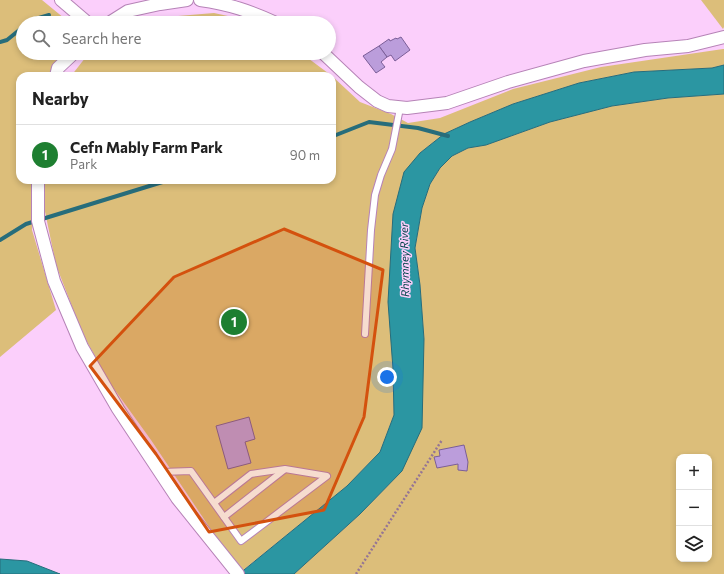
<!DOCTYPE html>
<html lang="en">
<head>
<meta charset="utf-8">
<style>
  :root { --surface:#fff; --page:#f6f6f6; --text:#222; --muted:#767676; --line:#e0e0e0; --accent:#1e7f31 }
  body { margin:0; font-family:Commissioner,sans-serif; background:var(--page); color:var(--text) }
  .controls { position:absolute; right:12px; bottom:12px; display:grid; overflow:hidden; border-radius:8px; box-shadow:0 2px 6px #0003 }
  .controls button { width:36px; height:36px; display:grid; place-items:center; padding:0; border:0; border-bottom:1px solid var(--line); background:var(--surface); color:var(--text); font:20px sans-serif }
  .you { position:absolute; left:387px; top:377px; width:14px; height:14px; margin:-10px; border:3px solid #fff; border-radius:50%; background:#1a73e8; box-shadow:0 0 0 6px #1a73e833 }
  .badge { display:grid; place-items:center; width:26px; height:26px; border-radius:50%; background:var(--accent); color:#fff; font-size:13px; font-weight:700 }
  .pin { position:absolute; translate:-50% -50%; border:2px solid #fff; box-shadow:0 1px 4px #0006 }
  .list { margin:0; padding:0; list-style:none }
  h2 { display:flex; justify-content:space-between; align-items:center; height:52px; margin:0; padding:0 16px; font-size:17px }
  h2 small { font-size:13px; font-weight:400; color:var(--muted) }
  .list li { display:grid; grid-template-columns:26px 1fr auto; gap:12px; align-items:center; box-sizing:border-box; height:60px; padding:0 16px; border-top:1px solid var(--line) }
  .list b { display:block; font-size:15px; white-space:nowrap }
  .list p { margin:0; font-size:13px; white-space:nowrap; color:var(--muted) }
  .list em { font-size:13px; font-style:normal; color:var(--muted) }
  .icon { flex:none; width:22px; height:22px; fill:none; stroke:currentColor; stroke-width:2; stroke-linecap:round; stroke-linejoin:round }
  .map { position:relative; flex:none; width:724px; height:574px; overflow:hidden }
  .search { position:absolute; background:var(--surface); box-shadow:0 2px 6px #0003; left:16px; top:16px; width:320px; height:44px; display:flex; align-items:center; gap:10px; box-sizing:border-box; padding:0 14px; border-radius:22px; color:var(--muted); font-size:15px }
  .panel { position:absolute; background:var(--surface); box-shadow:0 2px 6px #0003; left:16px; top:72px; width:320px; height:112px; border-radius:12px }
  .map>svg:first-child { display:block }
</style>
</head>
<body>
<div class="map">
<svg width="724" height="574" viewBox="0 0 724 574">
  <rect width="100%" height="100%" fill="#fbcffb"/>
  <g fill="#dcbe7a" fill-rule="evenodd">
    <path d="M 0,0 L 42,0 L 70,23 L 23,23 L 23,53 L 65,53 L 50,76 L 20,76 L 20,180 L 33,180 L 35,192 L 32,230 L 56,310 L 0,357 Z"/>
    <path d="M 701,0 L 724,0 L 724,27 L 723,29 Z"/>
    <path d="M 214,13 L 237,18 L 246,23 L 138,23 L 178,16 Z"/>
    <path d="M 723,49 L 724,49 L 724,65 L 712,68 L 634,72 L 579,83 L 513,104 L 470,122 L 444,134 L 420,153 L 393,369 L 394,415 L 380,452 L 347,486 L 241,572 L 216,537 L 151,440 L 112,386 L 83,335 L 56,265 L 43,202 L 44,180 L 332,180 L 332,76 L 360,102 L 391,114 L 408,123 L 440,118 L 513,89 L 601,67 Z"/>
    <path d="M 89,53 L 301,53 L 332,76 L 71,76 Z"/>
    <path d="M 724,94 L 724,574 L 294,574 L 360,514 L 402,471 L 424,339 L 420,285 L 415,248 L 422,208 L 430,184 L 440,168 L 452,156 L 468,148 L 486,145 L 550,122 L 612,106 L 668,98 ZM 679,457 L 709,457 L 709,559 L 679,559 Z"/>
  </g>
  <g fill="#2b96a2" stroke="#276d7b">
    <path d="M 724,65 L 724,94 L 668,98 L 612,106 L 550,122 L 486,145 L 468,148 L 452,156 L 440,168 L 430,184 L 422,208 L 415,248 L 420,285 L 424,339 L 422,428 L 402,471 L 360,514 L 294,574 L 239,574 L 347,486 L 380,452 L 394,415 L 393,369 L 388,302 L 393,214 L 404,172 L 420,153 L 444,134 L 470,122 L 513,104 L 579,83 L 634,72 L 712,68 Z"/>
    <path d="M 0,559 L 27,561 L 60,574 L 0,574 Z"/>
  </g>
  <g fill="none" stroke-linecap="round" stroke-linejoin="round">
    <g stroke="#276d7b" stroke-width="4">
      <path d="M 28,23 L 32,20 L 49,15"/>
      <path d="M 0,42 L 7,40 L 23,27"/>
      <path d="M 332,135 L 336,135 L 369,122 L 418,128 L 448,136"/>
      <path d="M 0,240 L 26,224 L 169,180"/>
    </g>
  </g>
  <g fill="#bb9ddb" stroke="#7b5e98">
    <path d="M 401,37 L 410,50 L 395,61 L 391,55 L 387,57 L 379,46 L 389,39 L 390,41 L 396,38 L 397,39 Z"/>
    <path d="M 379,46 L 387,57 L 381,62 L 385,67 L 376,73 L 363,56 Z"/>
    <path d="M 249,417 L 255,439 L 245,442 L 251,463 L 228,469 L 216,426 Z"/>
    <path d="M 464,445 L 468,462 L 467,471 L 458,470 L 458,464 L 437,468 L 434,457 L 440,456 L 439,450 Z"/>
  </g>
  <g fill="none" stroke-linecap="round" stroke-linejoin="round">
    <defs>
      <g id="lane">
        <path d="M 365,334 L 371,230 L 375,195 L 381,175 L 392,149 L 400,108"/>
        <path d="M 161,472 L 191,471 L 241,541 L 327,476 L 285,469 L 251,474 L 214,503"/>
        <path d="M 224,517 L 284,470"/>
      </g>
      <g id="street">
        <path d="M 61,0 L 88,23"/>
        <path d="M 200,0 C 229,4 250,11 276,23"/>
        <path d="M 109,23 L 128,11 L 160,4 L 187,0"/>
        <path d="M 323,53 L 359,87 L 377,101 L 388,106 L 407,108 L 447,103 L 508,82 L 584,61 L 645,50 L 688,46 L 724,37"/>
        <path d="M 56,76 L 58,68 L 74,53"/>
        <path d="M 38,180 L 38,221 L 54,281 L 82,347 L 118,409 L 177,498 L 238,574"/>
      </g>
    </defs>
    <use href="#lane" stroke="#b683b7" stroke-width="8"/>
    <use href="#street" stroke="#b683b7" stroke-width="14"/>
    <path stroke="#957595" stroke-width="2.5" stroke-dasharray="2 2" stroke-linecap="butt" d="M 356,574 L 442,440"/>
    <use href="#lane" stroke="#fff" stroke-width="6"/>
    <use href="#street" stroke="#fff" stroke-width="12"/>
  </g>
  <path fill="#d4510e" fill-opacity="0.2" stroke="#d4510e" stroke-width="3" stroke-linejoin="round" d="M 284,229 L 383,270 L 364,417 L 324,510 L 209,532 L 156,454 L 90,366 L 174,277 Z"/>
  <g text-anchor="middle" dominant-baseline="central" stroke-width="3" stroke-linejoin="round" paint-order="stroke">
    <g font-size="11" font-style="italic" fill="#05464c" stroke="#fbcffb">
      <text transform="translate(404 260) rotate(-91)">Rhymney River</text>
    </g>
  </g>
</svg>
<div class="controls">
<button>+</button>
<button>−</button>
<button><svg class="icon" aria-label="layers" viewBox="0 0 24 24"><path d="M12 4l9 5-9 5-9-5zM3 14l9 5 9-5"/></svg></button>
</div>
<div class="you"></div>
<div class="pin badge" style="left:234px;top:322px">1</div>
<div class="search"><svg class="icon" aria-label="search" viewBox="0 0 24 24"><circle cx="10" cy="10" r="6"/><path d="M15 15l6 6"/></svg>Search here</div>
<section class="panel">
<h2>Nearby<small></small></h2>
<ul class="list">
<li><span class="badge">1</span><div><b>Cefn Mably Farm Park</b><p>Park</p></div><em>90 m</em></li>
</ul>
</section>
</div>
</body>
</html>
